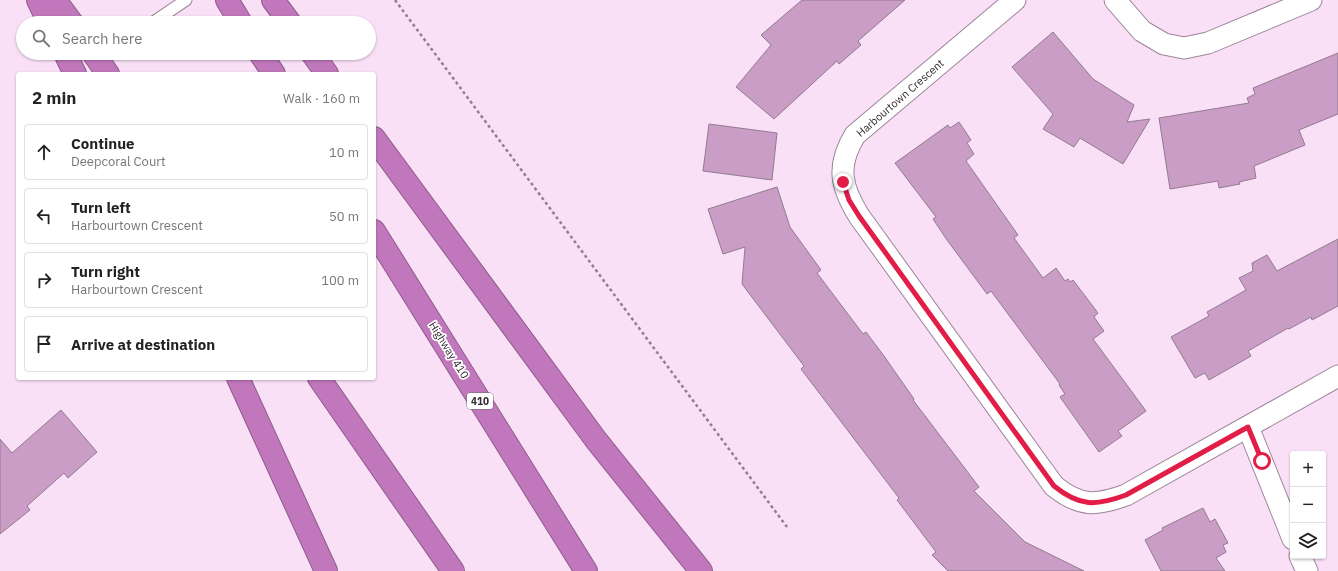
<!DOCTYPE html>
<html lang="en">
<head>
<meta charset="utf-8">
<style>
  :root { --surface:#fff; --page:#f2f2f2; --text:#222; --muted:#767676; --line:#e0e0e0 }
  body { margin:0; font-family:"IBM Plex Sans",sans-serif; background:var(--page); color:var(--text) }
  .controls { position:absolute; right:12px; bottom:12px; display:grid; overflow:hidden; border-radius:4px; box-shadow:0 1px 3px #0004 }
  .controls button { width:36px; height:36px; display:grid; place-items:center; padding:0; border:0; border-bottom:1px solid var(--line); background:var(--surface); color:var(--text); font:20px sans-serif }
  .stop { position:absolute; width:12px; height:12px; margin:-9px; border:3px solid #e11d48; border-radius:50%; background:#fff }
  .stop.end { background:#e11d48; border-color:#fff; box-shadow:0 1px 4px #0008 }
  .list { margin:0; padding:0; list-style:none }
  h2 { display:flex; justify-content:space-between; align-items:center; height:52px; margin:0; padding:0 16px; font-size:17px }
  h2 small { font-size:13px; font-weight:400; color:var(--muted) }
  .list li { display:grid; grid-template-columns:26px 1fr auto; gap:12px; align-items:center; box-sizing:border-box; height:56px; margin:0 8px 8px; padding:0 8px; border:1px solid var(--line); border-radius:4px }
  .list b { display:block; font-size:15px; white-space:nowrap }
  .list p { margin:0; font-size:13px; white-space:nowrap; color:var(--muted) }
  .list em { font-size:13px; font-style:normal; color:var(--muted) }
  .icon { flex:none; width:22px; height:22px; fill:none; stroke:currentColor; stroke-width:2; stroke-linecap:round; stroke-linejoin:round }
  .map { position:relative; flex:none; width:1338px; height:571px; overflow:hidden }
  .search { position:absolute; background:var(--surface); box-shadow:0 1px 3px #0004; left:16px; top:16px; width:360px; height:44px; display:flex; align-items:center; gap:10px; box-sizing:border-box; padding:0 14px; border-radius:22px; color:var(--muted); font-size:15px }
  .panel { position:absolute; background:var(--surface); box-shadow:0 1px 3px #0004; left:16px; top:72px; width:360px; height:308px; border-radius:4px }
  .map>svg:first-child { display:block }
</style>
</head>
<body>
<div class="map">
<svg width="1338" height="571" viewBox="0 0 1338 571">
  <rect width="100%" height="100%" fill="#f9e0f7"/>
  <g fill="#ca9dc6" stroke="#917b8f">
    <path d="M 802,0 L 905,0 L 858,41 L 861,45 L 839,64 L 837,61 L 774,119 L 736,87 L 771,45 L 761,35 Z"/>
    <path d="M 1053,32 L 1093,79 L 1134,105 L 1127,122 L 1150,119 L 1123,164 L 1080,138 L 1074,147 L 1043,129 L 1053,114 L 1012,67 Z"/>
    <path d="M 1338,53 L 1338,114 L 1299,130 L 1305,145 L 1254,166 L 1256,178 L 1239,182 L 1240,184 L 1219,188 L 1218,181 L 1170,189 L 1159,118 L 1249,103 L 1247,98 L 1255,94 L 1253,88 Z"/>
    <path d="M 959,122 L 971,140 L 967,143 L 974,154 L 966,161 L 1018,235 L 1014,238 L 1043,278 L 1056,268 L 1065,281 L 1068,279 L 1070,282 L 1073,280 L 1098,313 L 1094,317 L 1104,331 L 1093,339 L 1146,411 L 1118,431 L 1122,436 L 1099,452 L 1060,397 L 1065,394 L 1059,385 L 1060,384 L 991,291 L 987,294 L 947,240 L 933,219 L 936,217 L 895,163 L 948,125 L 950,128 Z"/>
    <path d="M 709,124 L 777,133 L 772,180 L 703,171 Z"/>
    <path d="M 777,187 L 790,227 L 821,270 L 817,273 L 863,334 L 866,332 L 884,356 L 914,399 L 913,400 L 979,487 L 974,491 L 1025,542 L 1084,571 L 948,571 L 932,555 L 936,552 L 897,500 L 899,498 L 801,369 L 804,366 L 742,284 L 745,247 L 723,254 L 708,209 Z"/>
    <path d="M 1338,239 L 1338,306 L 1312,320 L 1311,317 L 1289,329 L 1288,328 L 1248,351 L 1251,356 L 1209,380 L 1205,373 L 1195,378 L 1171,337 L 1209,316 L 1207,312 L 1246,290 L 1239,278 L 1253,271 L 1252,263 L 1267,255 L 1277,271 Z"/>
    <path d="M 61,410 L 97,452 L 68,478 L 64,473 L 27,506 L 30,510 L 0,534 L 0,439 L 12,453 Z"/>
    <path d="M 1203,508 L 1210,522 L 1215,519 L 1228,543 L 1223,545 L 1226,552 L 1216,558 L 1225,571 L 1161,571 L 1145,540 L 1163,530 L 1162,528 Z"/>
  </g>
  <g fill="none" stroke-linecap="round" stroke-linejoin="round">
    <defs>
      <path id="lane" d="M 152,23 L 186,0"/>
      <g id="street">
        <path d="M 1015,0 L 855,135 C 836,166 841,187 859,216 L 1054,486 C 1080,507 1096,506 1126,495 L 1338,376"/>
        <path d="M 1115,0 L 1142,31 L 1164,44 L 1184,48 L 1208,43 L 1311,0"/>
        <path d="M 1248,427 L 1293,539"/>
        <path d="M 1300,556 L 1307,571"/>
      </g>
      <g id="highway">
        <path d="M 38,0 L 49,23"/>
        <path d="M 55,0 L 72,23"/>
        <path d="M 227,0 L 241,23"/>
        <path d="M 273,0 L 290,23"/>
        <path d="M 65,53 L 75,74"/>
        <path d="M 93,53 L 108,74"/>
        <path d="M 260,53 L 274,74"/>
        <path d="M 312,53 L 327,74"/>
        <path d="M 374,138 L 596,440 L 701,571"/>
        <path d="M 374,231 L 586,571"/>
        <path d="M 238,378 L 326,571"/>
        <path d="M 319,378 L 453,571"/>
      </g>
    </defs>
    <use href="#lane" stroke="#9c8599" stroke-width="13"/>
    <use href="#street" stroke="#9c8599" stroke-width="23"/>
    <use href="#highway" stroke="#8e5c8b" stroke-width="24"/>
    <path stroke="#907f8e" stroke-width="2.5" stroke-dasharray="3 3" stroke-linecap="butt" d="M 395,0 L 787,527"/>
    <use href="#lane" stroke="#fff" stroke-width="11"/>
    <use href="#street" stroke="#fff" stroke-width="21"/>
    <use href="#highway" stroke="#c077bb" stroke-width="22"/>
  </g>
  <g fill="none" stroke-linecap="round" stroke-linejoin="round">
    <path stroke="#e11d48" stroke-width="5" d="M 843,182 L 849,200 L 859,216 L 1054,486 C 1080,507 1096,506 1126,495 L 1248,427 L 1262,461"/>
  </g>
  <g text-anchor="middle" dominant-baseline="central" stroke-width="3.5" stroke-linejoin="round" paint-order="stroke">
    <rect fill="#fff" stroke="#70696f" stroke-width="1" x="467" y="393" width="26" height="16" rx="3"/>
    <g font-size="10" font-weight="bold" fill="#322931">
      <text x="480" y="401">410</text>
    </g>
    <g font-size="11" fill="#322931" stroke="#fff">
      <text transform="translate(900 98) rotate(-41)">Harbourtown Crescent</text>
      <text transform="translate(449 350) rotate(58)">Highway 410</text>
    </g>
  </g>
</svg>
<div class="controls">
<button>+</button>
<button>−</button>
<button><svg class="icon" aria-label="layers" viewBox="0 0 24 24"><path d="M12 4l9 5-9 5-9-5zM3 14l9 5 9-5"/></svg></button>
</div>
<div class="stop" style="left:1262px;top:461px"></div>
<div class="stop end" style="left:843px;top:182px"></div>
<div class="search"><svg class="icon" aria-label="search" viewBox="0 0 24 24"><circle cx="10" cy="10" r="6"/><path d="M15 15l6 6"/></svg>Search here</div>
<section class="panel">
<h2>2 min<small>Walk · 160 m</small></h2>
<ul class="list">
<li><svg class="icon" aria-label="ahead" viewBox="0 0 24 24"><path d="M12 20V5M6 11l6-6 6 6"/></svg><div><b>Continue</b><p>Deepcoral Court</p></div><em>10 m</em></li>
<li><svg class="icon" aria-label="left" viewBox="0 0 24 24"><path d="M17 20v-9H6M10 6l-5 5 5 5"/></svg><div><b>Turn left</b><p>Harbourtown Crescent</p></div><em>50 m</em></li>
<li><svg class="icon" aria-label="right" viewBox="0 0 24 24"><path d="M7 20v-9h11M14 6l5 5-5 5"/></svg><div><b>Turn right</b><p>Harbourtown Crescent</p></div><em>100 m</em></li>
<li><svg class="icon" aria-label="arrive" viewBox="0 0 24 24"><path d="M6 21V4h12l-3 4 3 4H6"/></svg><div><b>Arrive at destination</b></div></li>
</ul>
</section>
</div>
</body>
</html>
